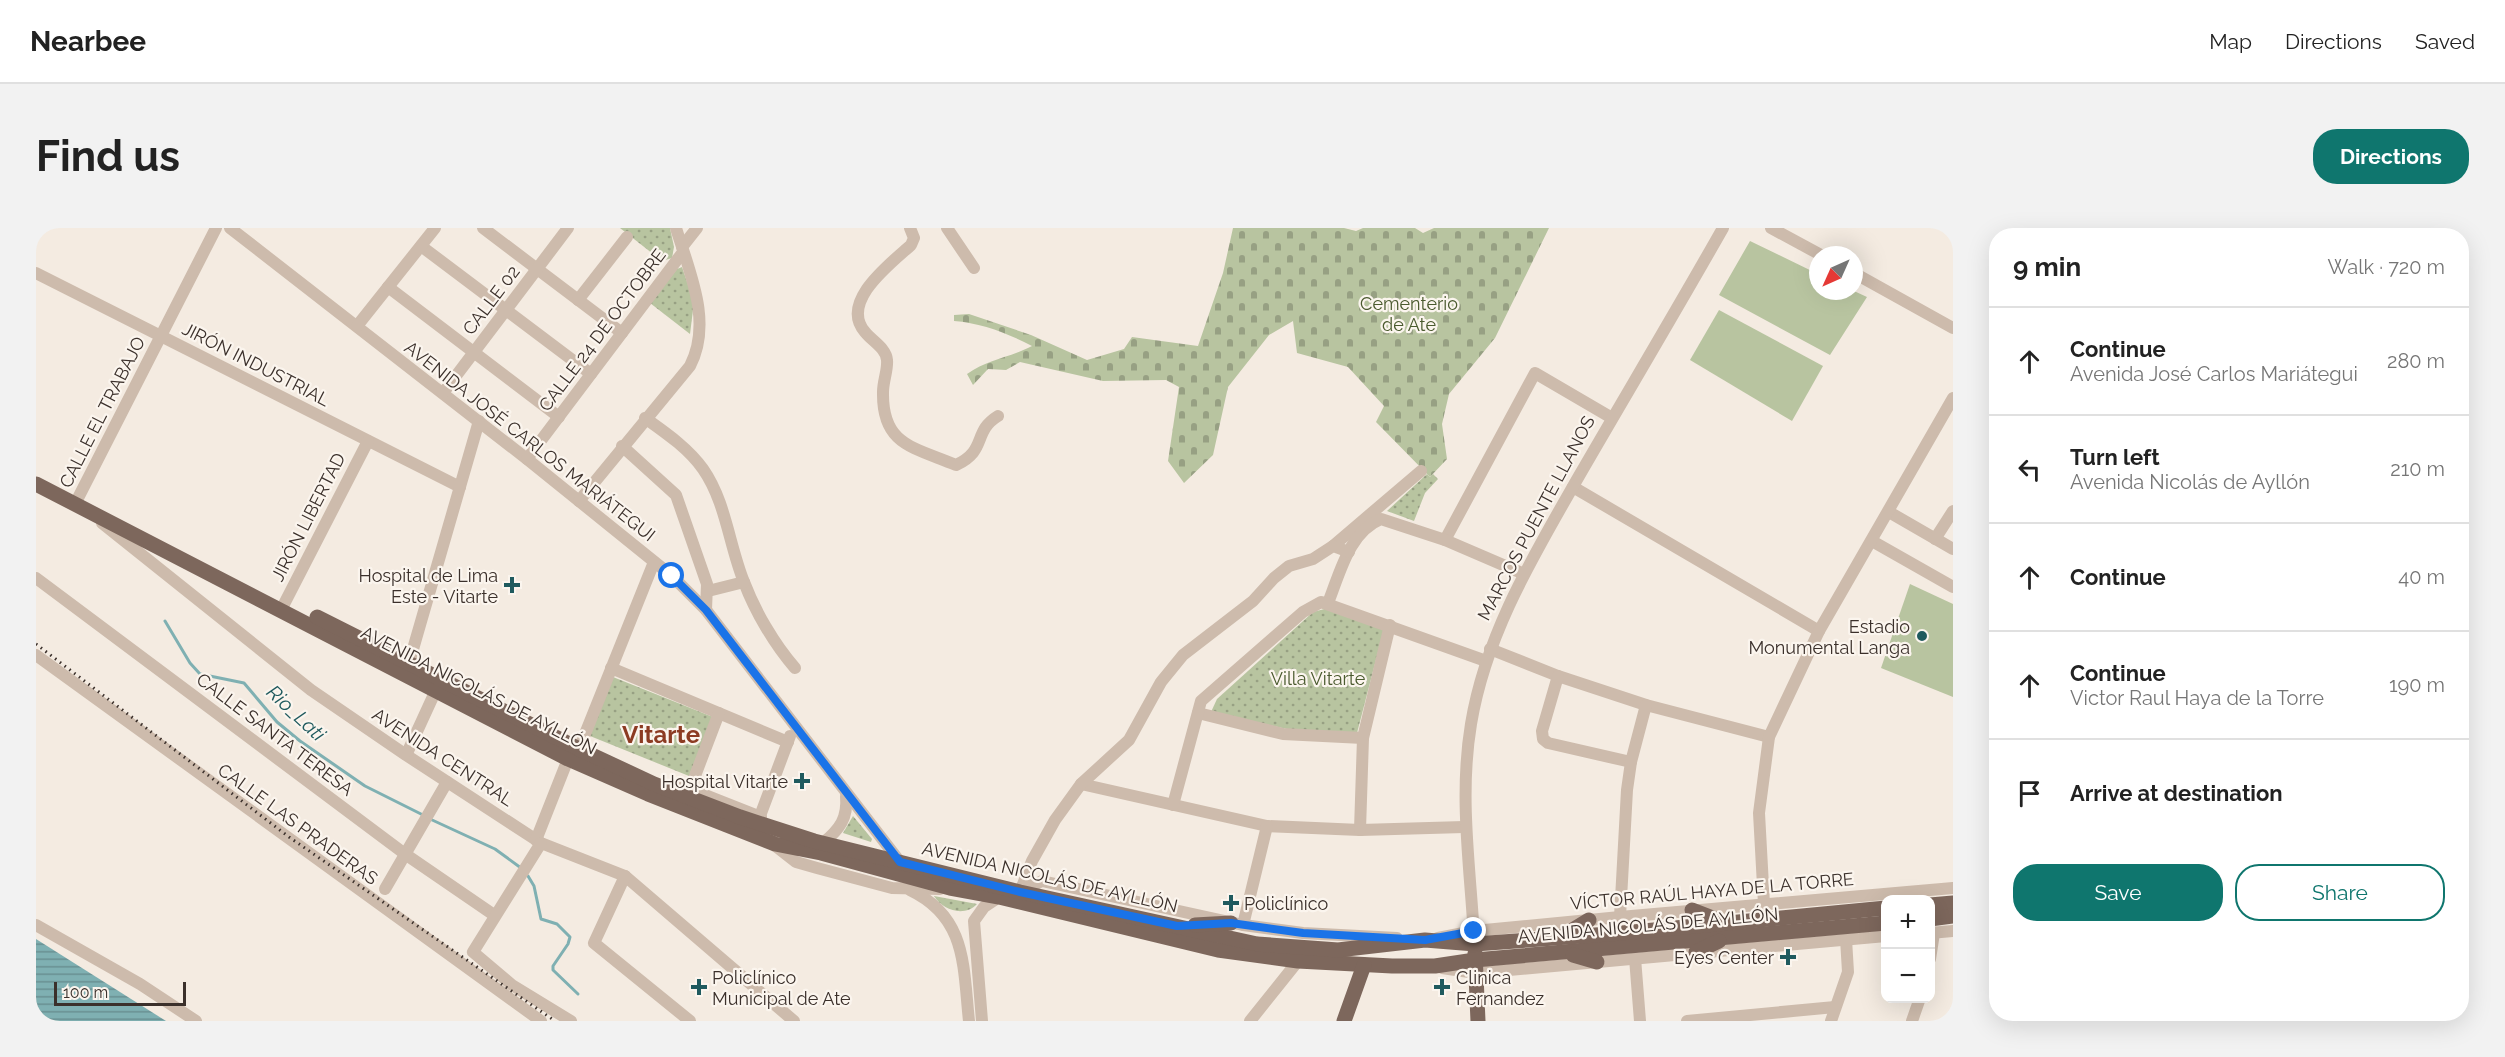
<!DOCTYPE html>
<html lang="en">
<head>
<meta charset="utf-8">
<style>
  :root { --surface:#fff; --page:#f2f2f2; --text:#222; --muted:#767676; --line:#e0e0e0; --accent:#0f766e }
  body { margin:0; font-family:Raleway,sans-serif; background:var(--page); color:var(--text) }
  .controls { position:absolute; right:18px; bottom:18px; display:grid; overflow:hidden; border-radius:12px; box-shadow:0 6px 24px #0002 }
  .controls button { width:54px; height:54px; display:grid; place-items:center; padding:0; border:0; border-bottom:2px solid var(--line); background:var(--surface); color:var(--text); font:30px sans-serif }
  .compass { position:absolute; left:1773px; top:18px; width:54px; height:54px; border-radius:50%; background:var(--surface); box-shadow:0 6px 24px #0002; rotate:225deg }
  .scale { position:absolute; left:18px; bottom:15px; width:132px; box-sizing:border-box; padding-left:6px; border:3px solid #3b302b; border-top:0; font-size:16px; line-height:21px; white-space:nowrap; color:#3b302b; -webkit-text-stroke:4px #fbf5ee; paint-order:stroke }
  .stop { position:absolute; width:18px; height:18px; margin:-14px; border:4px solid #1a73e8; border-radius:50%; background:#fff }
  .stop.end { background:#1a73e8; border-color:#fff; box-shadow:0 2px 6px #0008 }
  .list { margin:0; padding:0; list-style:none }
  h2 { display:flex; justify-content:space-between; align-items:center; height:78px; margin:0; padding:0 24px; font-size:26px }
  h2 small { font-size:20px; font-weight:400; color:var(--muted) }
  .list li { display:grid; grid-template-columns:39px 1fr auto; gap:18px; align-items:center; box-sizing:border-box; height:108px; padding:0 24px; border-top:2px solid var(--line) }
  .list b { display:block; font-size:22px; white-space:nowrap }
  .list p { margin:0; font-size:20px; white-space:nowrap; color:var(--muted) }
  .list em { font-size:20px; font-style:normal; color:var(--muted) }
  .actions { display:flex; gap:12px; padding:18px 24px }
  .actions a { flex:1; padding:14px 0; border:2px solid var(--accent); border-radius:24px; text-align:center; font-size:21px; color:var(--accent) }
  .actions .main { background:var(--accent); color:#fff }
  .icon { flex:none; width:33px; height:33px; fill:none; stroke:currentColor; stroke-width:2; stroke-linecap:round; stroke-linejoin:round }
  .map { position:relative; flex:none; width:1917px; height:793px; overflow:hidden; border-radius:24px }
  header { display:flex; align-items:center; gap:36px; box-sizing:border-box; height:84px; padding:0 30px; background:var(--surface); border-bottom:2px solid var(--line) }
  header strong { font-size:28px }
  nav { display:flex; gap:33px; margin-inline-start:auto; font-size:21px }
  .intro { display:flex; align-items:center; justify-content:space-between; box-sizing:border-box; height:144px; padding:0 36px }
  h1 { margin:0; font-size:42px }
  .button { padding:15px 27px; border-radius:24px; background:var(--accent); color:#fff; font-size:21px; font-weight:700 }
  main { display:flex; gap:36px; padding:0 36px }
  aside { flex:1; background:var(--surface); border-radius:24px; box-shadow:0 6px 24px #0002 }
  .map>svg:first-child { display:block }
</style>
</head>
<body>
<header>
<strong>Nearbee</strong>
<nav><a>Map</a><a>Directions</a><a>Saved</a></nav>
</header>
<div class="intro"><h1>Find us</h1><a class="button">Directions</a></div>
<main>
<div class="map">
<svg width="1917" height="793" viewBox="0 0 1917 793">
  <defs>
    <pattern id="green-dots" width="8" height="8" patternUnits="userSpaceOnUse" patternTransform="scale(1.5)"><rect width="8" height="8" fill="#b8c4a0"/><path d="M2 2h.1M6 6h.1" fill="none" stroke="#97a083" stroke-width="1.8" stroke-linecap="round"/></pattern>
    <pattern id="cemetery-stones" width="16" height="16" patternUnits="userSpaceOnUse" patternTransform="scale(1.5)"><rect width="16" height="16" fill="#b8c4a0"/><path d="M2 7V4a2 2 0 0 1 4 0v3zM10 15v-3a2 2 0 0 1 4 0v3z" fill="#97a083"/></pattern>
    <pattern id="water-rules" width="6" height="5" patternUnits="userSpaceOnUse" patternTransform="scale(1.5)"><rect width="6" height="5" fill="#7fb0b2"/><path d="M0 2.5h6" fill="none" stroke="#699091"/></pattern>
  </defs>
  <rect width="100%" height="100%" fill="#f4ebe1"/>
  <g fill="url(#green-dots)">
    <path d="M 584,0 L 634,0 L 638,19 L 636,30 L 626,33 Z"/>
    <path d="M 646,39 L 658,74 L 654,106 L 614,75 L 641,41 Z"/>
    <path d="M 1391,246 L 1394,249 L 1397,246 L 1402,251 L 1389,265 L 1378,293 L 1351,283 Z"/>
    <path d="M 1292,380 L 1348,401 L 1321,505 L 1251,501 L 1175,484 L 1181,471 L 1277,384 Z"/>
    <path d="M 577,449 L 677,489 L 653,548 L 554,508 Z"/>
    <path d="M 817,588 L 836,611 L 835,614 L 807,605 Z"/>
    <path d="M 898,668 L 941,676 C 929,689 907,683 898,668 Z"/>
  </g>
  <path fill="url(#cemetery-stones)" d="M 1197,0 L 1308,0 L 1320,3 L 1327,0 L 1379,0 L 1387,5 L 1398,0 L 1513,0 L 1459,110 L 1413,166 L 1406,196 L 1411,231 L 1394,249 L 1340,194 L 1348,178 L 1312,139 L 1261,125 L 1257,93 L 1233,107 L 1192,159 L 1177,227 L 1148,255 L 1132,233 L 1143,159 L 1130,152 L 1067,153 L 984,134 L 970,142 L 952,141 L 937,157 L 931,146 C 952,131 973,130 996,118 C 971,105 945,95 918,93 L 918,87 L 933,86 L 995,107 L 1051,132 L 1088,121 L 1096,109 L 1162,118 L 1187,45 Z"/>
  <g fill="#b8c4a0">
    <path d="M 1714,13 L 1782,46 L 1782,63 L 1818,63 L 1831,69 L 1794,127 L 1683,67 Z"/>
    <path d="M 1683,82 L 1787,138 L 1756,193 L 1654,132 Z"/>
    <path d="M 1874,356 L 1917,376 L 1917,469 L 1845,440 Z"/>
  </g>
  <path fill="url(#water-rules)" d="M 0,711 L 130,793 L 0,793 Z"/>
  <g fill="none" stroke-linecap="round" stroke-linejoin="round">
    <g stroke="#7fb0b2" stroke-width="3">
      <path d="M 129,393 L 154,435 L 164,446 L 208,455 L 241,494 L 264,513 L 329,558 L 387,587"/>
      <path d="M 394,591 L 459,621 L 485,640"/>
      <path d="M 492,648 L 498,658 L 505,691 L 521,696 L 534,709 L 532,716 L 517,738 L 517,742 L 542,766"/>
    </g>
    <g stroke="#cdbbac" stroke-width="12">
      <path d="M 194,0 L 491,231 L 636,348 L 670,382 L 864,634"/>
      <path d="M 447,0 L 586,105"/>
      <path d="M 874,0 L 878,10 L 875,17 C 854,36 803,74 829,104 C 836,113 850,120 851,132 C 852,142 847,153 847,164 C 846,217 877,219 920,237 C 952,222 936,204 962,188"/>
      <path d="M 911,0 L 938,40"/>
      <path d="M 1735,0 L 1785,27"/>
      <path d="M 385,18 L 555,146"/>
      <path d="M 646,19 L 661,0"/>
      <path d="M 0,45 L 424,259"/>
      <path d="M 1818,45 L 1917,100"/>
      <path d="M 352,59 L 523,189"/>
      <path d="M 542,72 L 591,9"/>
      <path d="M 321,98 L 399,0"/>
      <path d="M 407,165 L 532,0"/>
      <path d="M 609,190 C 630,205 652,220 667,241 C 690,274 693,317 708,354 C 719,383 738,416 759,440"/>
      <path d="M 586,218 L 640,267 L 671,356 L 670,382"/>
      <path d="M 491,231 L 647,24"/>
      <path d="M 1537,259 L 1783,403"/>
      <path d="M 543,273 L 654,138 C 677,94 653,43 640,0"/>
      <path d="M 39,276 L 180,0"/>
      <path d="M 1853,284 L 1917,321"/>
      <path d="M 66,295 L 275,462 L 370,527 L 505,615 L 589,648 L 758,793"/>
      <path d="M 1899,311 L 1917,283"/>
      <path d="M 1409,312 L 1499,145 L 1576,190"/>
      <path d="M 1836,313 L 1917,359"/>
      <path d="M 1297,318 L 1385,243"/>
      <path d="M 0,350 L 369,626 L 458,687"/>
      <path d="M 672,363 L 708,354"/>
      <path d="M 1292,375 C 1304,345 1313,304 1345,291 L 1409,312 L 1488,346"/>
      <path d="M 245,382 L 332,213"/>
      <path d="M 1454,421 L 1522,448 L 1610,477 L 1733,509"/>
      <path d="M 0,427 L 505,793"/>
      <path d="M 373,435 L 443,193"/>
      <path d="M 575,440 L 752,514"/>
      <path d="M 1522,448 L 1506,503 L 1507,511 L 1512,515 L 1595,534"/>
      <path d="M 1162,485 L 1247,506 L 1327,510"/>
      <path d="M 543,521 L 618,334"/>
      <path d="M 372,523 L 400,462"/>
      <path d="M 1045,556 L 1231,598 L 1324,602 L 1428,599"/>
      <path d="M 639,559 L 654,561 L 725,589"/>
      <path d="M 654,561 L 683,485"/>
      <path d="M 1137,577 L 1165,473 L 1267,384 L 1285,374 L 1450,433"/>
      <path d="M 724,588 L 754,508"/>
      <path d="M 1324,602 L 1327,510 L 1354,397"/>
      <path d="M 500,612 L 532,531"/>
      <path d="M 505,615 L 437,724 L 476,757 L 535,793"/>
      <path d="M 787,615 C 804,601 812,590 810,568"/>
      <path d="M 737,616 L 760,634 L 781,640 L 856,660 L 904,661"/>
      <path d="M 589,648 L 558,715 L 654,793"/>
      <path d="M 349,661 L 411,554"/>
      <path d="M 874,662 C 931,689 927,738 933,793"/>
      <path d="M 984,664 L 1006,653 L 1207,697 L 1267,705 L 1361,710"/>
      <path d="M 984,664 L 996,633 L 1019,592 L 1045,556 L 1093,512 L 1125,454 L 1147,427 L 1217,373 L 1238,350 L 1253,338 L 1277,331 L 1297,318 L 1313,324"/>
      <path d="M 1728,676 L 1723,585 L 1733,509 L 1783,403 L 1917,170"/>
      <path d="M 1584,689 L 1591,562 L 1595,534 L 1610,477"/>
      <path d="M 0,697 L 104,756 L 160,793"/>
      <path d="M 1207,697 L 1231,598"/>
      <path d="M 1894,705 L 1917,703"/>
      <path d="M 1438,709 C 1434,637 1423,568 1435,496 C 1450,405 1498,327 1543,248 C 1591,165 1640,83 1687,0"/>
      <path d="M 1402,710 L 1438,703 L 1584,689 L 1917,660"/>
      <path d="M 1599,730 L 1604,793"/>
      <path d="M 1894,731 L 1898,705"/>
      <path d="M 1406,740 L 1440,745 L 1850,708"/>
      <path d="M 946,793 L 938,693 L 948,679 L 963,669"/>
      <path d="M 1214,793 L 1262,733"/>
      <path d="M 1651,793 L 1799,779"/>
      <path d="M 1795,793 L 1812,744 L 1810,711"/>
      <path d="M 1876,793 L 1884,770"/>
    </g>
    <g stroke="#7d675c" stroke-width="15">
      <path d="M 0,256 L 532,531 L 612,566 L 739,616 L 785,625 L 914,660 L 963,669 L 1182,722 L 1262,733 L 1356,738 L 1399,738 L 1439,732 L 1850,695"/>
      <path d="M 281,389 L 543,521 L 618,556 L 704,589 L 778,613 L 984,664 L 1221,716 L 1302,722 L 1389,712 L 1439,716 L 1586,705 L 1850,680"/>
      <path d="M 1894,677 L 1917,675"/>
      <path d="M 1656,682 L 1687,694"/>
      <path d="M 1894,691 L 1917,688"/>
      <path d="M 1159,697 L 1195,695"/>
      <path d="M 1527,708 L 1553,692"/>
      <path d="M 1660,724 L 1683,713"/>
      <path d="M 1439,725 L 1442,793"/>
      <path d="M 1537,727 L 1561,734"/>
      <path d="M 1308,793 L 1328,737"/>
    </g>
    <path stroke="#3b302b" stroke-width="3" stroke-dasharray="1.5 4.5" stroke-linecap="butt" d="M 0,416 L 253,609 L 519,793"/>
  </g>
  <g fill="none" stroke-linecap="round" stroke-linejoin="round">
    <path stroke="#1a73e8" stroke-width="8" d="M 636,348 L 670,382 L 864,634 L 984,664 L 1141,698 L 1195,695 L 1267,705 L 1389,712 L 1438,703"/>
  </g>
  <g fill="#1f5a5e" stroke="#fbf5ee" stroke-width="2">
    <path d="M473 348h6v6h6v6h-6v6h-6v-6h-6v-6h6z"/>
    <circle cx="1886" cy="408" r="6"/>
    <path d="M763 544h6v6h6v6h-6v6h-6v-6h-6v-6h6z"/>
    <path d="M1192 666h6v6h6v6h-6v6h-6v-6h-6v-6h6z"/>
    <path d="M1749 720h6v6h6v6h-6v6h-6v-6h-6v-6h6z"/>
    <path d="M660 750h6v6h6v6h-6v6h-6v-6h-6v-6h6z"/>
    <path d="M1403 750h6v6h6v6h-6v6h-6v-6h-6v-6h6z"/>
  </g>
  <g text-anchor="middle" dominant-baseline="central" stroke-width="4.5" stroke-linejoin="round" paint-order="stroke">
    <g font-size="18" fill="#3b302b" stroke="#fbf5ee">
      <text transform="translate(455 72) rotate(-53)">CALLE 02</text>
      <text transform="translate(566 102) rotate(-53)">CALLE 24 DE OCTOBRE</text>
      <text transform="translate(220 136) rotate(27)">JIRÓN INDUSTRIAL</text>
      <text transform="translate(66 184) rotate(-63)">CALLE EL TRABAJO</text>
      <text transform="translate(494 213) rotate(38)">AVENIDA JOSÉ CARLOS MARIÁTEGUI</text>
      <text transform="translate(272 289) rotate(-63)">JIRÓN LIBERTAD</text>
      <text transform="translate(1500 290) rotate(-62)">MARCOS PUENTE LLANOS</text>
      <text transform="translate(443 462) rotate(27)">AVENIDA NICOLÁS DE AYLLÓN</text>
      <text transform="translate(239 506) rotate(37)">CALLE SANTA TERESA</text>
      <text transform="translate(407 529) rotate(33)">AVENIDA CENTRAL</text>
      <text transform="translate(262 596) rotate(36)">CALLE LAS PRADERAS</text>
      <text transform="translate(1014 649) rotate(13)">AVENIDA NICOLÁS DE AYLLÓN</text>
      <text transform="translate(1676 663) rotate(-5)">VÍCTOR RAÚL HAYA DE LA TORRE</text>
      <text transform="translate(1612 697) rotate(-5)">AVENIDA NICOLÁS DE AYLLÓN</text>
    </g>
    <g font-size="18" fill="#4a5a2e" stroke="#fbf5ee">
      <text x="1373" y="75">Cementerio<tspan x="1373" dy="21">de Ate</tspan></text>
      <text x="1282" y="450">Villa Vitarte</text>
    </g>
    <g font-size="18" fill="#3b302b" stroke="#fbf5ee" text-anchor="end">
      <text x="462" y="347">Hospital de Lima<tspan x="462" dy="21">Este - Vitarte</tspan></text>
      <text x="1874" y="398">Estadio<tspan x="1874" dy="21">Monumental Langa</tspan></text>
      <text x="752" y="553">Hospital Vitarte</text>
      <text x="1208" y="675" text-anchor="start">Policlínico</text>
      <text x="1738" y="729">Eyes Center</text>
      <text x="676" y="749" text-anchor="start">Policlínico<tspan x="676" dy="21">Municipal de Ate</tspan></text>
      <text x="1420" y="749" text-anchor="start">Clinica<tspan x="1420" dy="21">Fernandez</tspan></text>
    </g>
    <g font-size="20" font-style="italic" fill="#1f5a5e" stroke="#fbf5ee">
      <text transform="translate(260 485) rotate(43)">Rio_Lati</text>
    </g>
    <g font-size="24" font-weight="bold" fill="#8c3b22" stroke="#fbf5ee">
      <text x="625" y="506">Vitarte</text>
    </g>
  </g>
</svg>
<div class="controls">
<button>+</button>
<button>−</button>
</div>
<svg class="compass" viewBox="-18 -18 36 36"><path d="M0-13l5 13h-10z" fill="#e53935"/><path d="M0 13l5-13h-10z" fill="#767676"/></svg>
<div class="scale">100 m</div>
<div class="stop" style="left:636px;top:348px"></div>
<div class="stop end" style="left:1438px;top:703px"></div>
</div>
<aside>
<h2>9 min<small>Walk · 720 m</small></h2>
<ul class="list">
<li><svg class="icon" aria-label="ahead" viewBox="0 0 24 24"><path d="M12 20V5M6 11l6-6 6 6"/></svg><div><b>Continue</b><p>Avenida José Carlos Mariátegui</p></div><em>280 m</em></li>
<li><svg class="icon" aria-label="left" viewBox="0 0 24 24"><path d="M17 20v-9H6M10 6l-5 5 5 5"/></svg><div><b>Turn left</b><p>Avenida Nicolás de Ayllón</p></div><em>210 m</em></li>
<li><svg class="icon" aria-label="ahead" viewBox="0 0 24 24"><path d="M12 20V5M6 11l6-6 6 6"/></svg><div><b>Continue</b></div><em>40 m</em></li>
<li><svg class="icon" aria-label="ahead" viewBox="0 0 24 24"><path d="M12 20V5M6 11l6-6 6 6"/></svg><div><b>Continue</b><p>Victor Raul Haya de la Torre</p></div><em>190 m</em></li>
<li><svg class="icon" aria-label="arrive" viewBox="0 0 24 24"><path d="M6 21V4h12l-3 4 3 4H6"/></svg><div><b>Arrive at destination</b></div></li>
</ul>
<div class="actions"><a class="main">Save</a><a>Share</a></div>
</aside>
</main>
</body>
</html>
